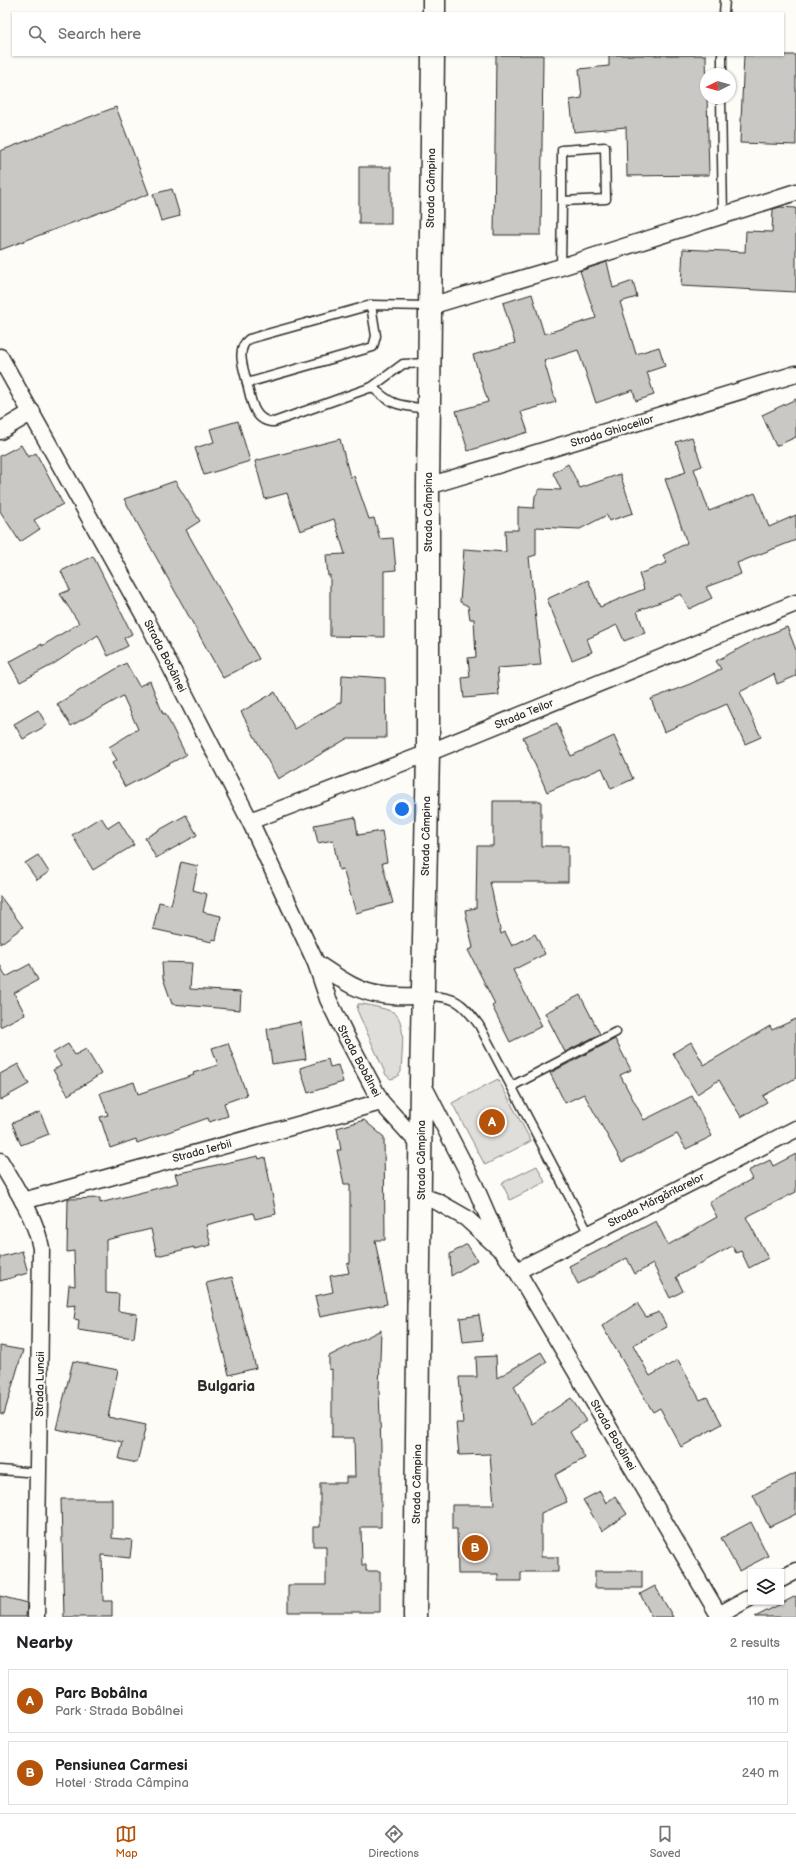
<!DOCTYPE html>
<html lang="en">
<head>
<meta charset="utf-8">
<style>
  :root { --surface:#fff; --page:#f2f2f2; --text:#202124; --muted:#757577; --line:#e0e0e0; --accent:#b45309 }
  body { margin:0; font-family:"Balsamiq Sans",sans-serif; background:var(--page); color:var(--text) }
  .controls { position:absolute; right:12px; bottom:12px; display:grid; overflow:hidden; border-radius:0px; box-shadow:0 1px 3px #0004 }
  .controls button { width:36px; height:36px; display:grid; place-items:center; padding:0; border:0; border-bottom:1px solid var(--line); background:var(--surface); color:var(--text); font:20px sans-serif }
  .compass { position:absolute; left:700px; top:68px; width:36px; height:36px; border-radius:50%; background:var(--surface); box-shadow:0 1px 3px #0004; rotate:265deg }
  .you { position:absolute; left:402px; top:809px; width:14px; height:14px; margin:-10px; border:3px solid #fff; border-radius:50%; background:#1a73e8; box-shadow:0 0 0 6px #1a73e833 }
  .badge { display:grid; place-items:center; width:26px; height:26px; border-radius:50%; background:var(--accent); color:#fff; font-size:13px; font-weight:700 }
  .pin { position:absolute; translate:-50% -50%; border:2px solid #fff; box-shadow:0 1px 4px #0006 }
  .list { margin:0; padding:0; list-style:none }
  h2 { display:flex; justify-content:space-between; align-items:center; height:52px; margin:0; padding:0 16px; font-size:17px }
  h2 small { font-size:13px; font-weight:400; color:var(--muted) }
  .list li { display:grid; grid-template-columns:26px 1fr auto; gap:12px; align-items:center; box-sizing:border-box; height:64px; margin:0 8px 8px; padding:0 8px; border:1px solid var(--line); border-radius:0px }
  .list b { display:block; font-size:15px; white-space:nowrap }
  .list p { margin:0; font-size:13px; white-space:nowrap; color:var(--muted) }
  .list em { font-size:13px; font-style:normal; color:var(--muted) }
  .icon { flex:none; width:22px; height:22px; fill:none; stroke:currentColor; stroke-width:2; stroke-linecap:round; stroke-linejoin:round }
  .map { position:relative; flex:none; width:796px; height:1617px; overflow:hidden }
  .search { position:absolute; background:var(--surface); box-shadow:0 1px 3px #0004; left:12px; right:12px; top:12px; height:44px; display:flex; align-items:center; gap:10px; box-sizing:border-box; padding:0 14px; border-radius:0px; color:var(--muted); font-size:15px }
  .sheet { height:196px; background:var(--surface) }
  nav { display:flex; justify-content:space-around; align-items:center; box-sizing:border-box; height:56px; border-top:1px solid var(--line); background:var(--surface); font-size:11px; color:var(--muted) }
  nav a { display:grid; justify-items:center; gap:2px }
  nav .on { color:var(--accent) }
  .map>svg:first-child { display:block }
</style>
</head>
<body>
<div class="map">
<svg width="796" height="1617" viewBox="0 0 796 1617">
  <rect width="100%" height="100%" fill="#fdfcf7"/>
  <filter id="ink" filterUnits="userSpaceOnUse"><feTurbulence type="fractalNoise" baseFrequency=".025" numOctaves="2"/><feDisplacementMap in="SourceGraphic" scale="8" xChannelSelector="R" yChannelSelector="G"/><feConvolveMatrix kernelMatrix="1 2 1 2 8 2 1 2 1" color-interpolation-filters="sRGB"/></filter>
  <g filter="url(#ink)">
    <g fill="#dfdeda" stroke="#858482">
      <path d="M 358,1004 L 363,1004 C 372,1006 384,1008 393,1012 C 408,1020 401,1058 401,1072 L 397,1077 L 391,1079 L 386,1075 L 357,1010 Z"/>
      <path d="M 498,1079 L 531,1141 L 485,1165 L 452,1103 Z"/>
      <path d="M 537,1166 L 545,1182 L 510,1200 L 502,1183 Z"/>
    </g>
    <g fill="#c9c8c4" stroke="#2b2b2b">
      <path d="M 496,55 L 543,55 L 541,235 L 494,235 Z"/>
      <path d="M 609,55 L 706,55 L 709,175 L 627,176 L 626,127 L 574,132 L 570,100 L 582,98 L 579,69 L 609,66 Z"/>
      <path d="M 744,55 L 796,55 L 796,145 L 740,143 Z"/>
      <path d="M 116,107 L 149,194 L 0,250 L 0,151 Z"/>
      <rect x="359" y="167" width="32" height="57"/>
      <path d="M 172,189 L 180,216 L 161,221 L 153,194 Z"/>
      <path d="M 780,207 L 796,208 L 796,292 L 681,286 L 683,249 L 745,252 L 746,231 L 772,232 L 773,209 Z"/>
      <path d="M 607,262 L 613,288 L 633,281 L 637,297 L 620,302 L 636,354 L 659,347 L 665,366 L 647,372 L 654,395 L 636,401 L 633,390 L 596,403 L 578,350 L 544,361 L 556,402 L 521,412 L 528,432 L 468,451 L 456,411 L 488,402 L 473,355 L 515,343 L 503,303 L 532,294 L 544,334 L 596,318 L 580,271 Z"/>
      <path d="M 796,399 L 796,437 L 776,446 L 762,415 Z"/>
      <path d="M 238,421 L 250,461 L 204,475 L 195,448 L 214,442 L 210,429 Z"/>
      <path d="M 692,437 L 702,466 L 694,469 L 709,511 L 755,493 L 769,527 L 796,515 L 796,540 L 737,563 L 741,574 L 706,587 L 712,598 L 689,609 L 681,594 L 637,611 L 645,633 L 624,641 L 617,625 L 587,639 L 592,652 L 572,660 L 547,599 L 588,580 L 600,607 L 644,589 L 639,574 L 667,563 L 663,555 L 687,543 L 665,479 L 686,472 L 676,442 Z"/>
      <path d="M 340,439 L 350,477 L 354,476 L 369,519 L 374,518 L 380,539 L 393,538 L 396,570 L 384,571 L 384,637 L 330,636 L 330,575 L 328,576 L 326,555 L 345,554 L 334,519 L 300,531 L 287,493 L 265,499 L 255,461 Z"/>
      <path d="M 21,445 L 28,457 L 36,453 L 63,504 L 34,520 L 40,529 L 20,542 L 0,511 L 0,456 Z"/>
      <path d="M 568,464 L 580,488 L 620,474 L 633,513 L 609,521 L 607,515 L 580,529 L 536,527 L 536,555 L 529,557 L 541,665 L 497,668 L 499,695 L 464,698 L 462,678 L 470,677 L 468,658 L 476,657 L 474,619 L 470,619 L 468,606 L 460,602 L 464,549 L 506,552 L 505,530 L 518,530 L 518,507 L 534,508 L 535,496 L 540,489 L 561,490 L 553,473 Z"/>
      <path d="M 175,481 L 200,521 L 186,530 L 259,659 L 223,678 L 124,499 Z"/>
      <path d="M 93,556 L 132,634 L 124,638 L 128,646 L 108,656 L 98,635 L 52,665 L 20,682 L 9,662 L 42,644 L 42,646 L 79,623 L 60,594 L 70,590 L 61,571 Z"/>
      <path d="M 787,627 L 796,650 L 796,676 L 777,684 L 774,674 L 740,692 L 761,737 L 745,744 L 727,704 L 664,732 L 651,699 L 690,684 L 721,669 L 716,661 L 755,640 Z"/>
      <path d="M 126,663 L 139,686 L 150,681 L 163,714 L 165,713 L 186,755 L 125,787 L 112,763 L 117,760 L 109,747 L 138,729 L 123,696 L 71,726 L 57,704 Z"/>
      <path d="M 342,675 L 385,678 L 386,738 L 348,738 L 278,779 L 241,712 L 275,692 L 295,729 L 341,702 Z"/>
      <path d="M 38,710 L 47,725 L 23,739 L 14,724 Z"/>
      <path d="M 557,723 L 571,756 L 614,736 L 633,779 L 611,789 L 602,768 L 547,792 L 523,737 Z"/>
      <path d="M 493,801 L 541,801 L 541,846 L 568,846 L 568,882 L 490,882 L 501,934 L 505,932 L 512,946 L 535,934 L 545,954 L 513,970 L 542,1026 L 510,1042 L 492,1006 L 495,1004 L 468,950 L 473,948 L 465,910 L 476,908 L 477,846 L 493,846 Z"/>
      <path d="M 186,815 L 197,835 L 156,858 L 145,838 Z"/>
      <path d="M 101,817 L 108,828 L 119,821 L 134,845 L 93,870 L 72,835 Z"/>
      <path d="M 355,817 L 358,835 L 382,831 L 387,862 L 382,863 L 393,903 L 356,913 L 343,869 L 339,870 L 333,840 L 318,843 L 314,825 Z"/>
      <path d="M 38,855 L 49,872 L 37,880 L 25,863 Z"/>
      <path d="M 181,862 L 198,866 L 193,890 L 207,894 L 203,912 L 221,916 L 216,940 L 213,939 L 212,942 L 153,929 L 159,902 L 171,905 Z"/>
      <path d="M 0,896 L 23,927 L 0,944 Z"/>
      <path d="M 162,962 L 192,963 L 190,989 L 241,992 L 240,1010 L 172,1004 L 163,978 Z"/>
      <path d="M 30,964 L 38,980 L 14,993 L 25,1014 L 0,1027 L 0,965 L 6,977 Z"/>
      <path d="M 580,995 L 600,1034 L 565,1052 L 545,1013 Z"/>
      <path d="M 796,1019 L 796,1078 L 763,1096 L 767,1102 L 741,1117 L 719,1080 L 697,1094 L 673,1053 L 691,1042 L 704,1065 L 770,1026 L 772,1030 Z"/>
      <path d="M 301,1022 L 306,1059 L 272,1064 L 267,1029 Z"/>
      <path d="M 615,1039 L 631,1070 L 620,1075 L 644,1120 L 692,1096 L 712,1136 L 686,1149 L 677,1134 L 622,1162 L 584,1094 L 565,1103 L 550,1073 Z"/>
      <path d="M 228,1043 L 247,1095 L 224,1103 L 228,1116 L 209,1122 L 208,1118 L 137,1143 L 136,1139 L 110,1148 L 100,1117 L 108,1115 L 100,1093 L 134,1082 L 138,1094 L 194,1075 L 193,1073 L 218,1065 L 212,1048 Z"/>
      <path d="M 68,1044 L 75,1055 L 86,1049 L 101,1074 L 68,1095 L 53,1070 L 61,1066 L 53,1053 Z"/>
      <path d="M 328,1059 L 330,1067 L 338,1065 L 343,1082 L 308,1093 L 300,1068 Z"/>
      <path d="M 18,1064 L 29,1084 L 0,1100 L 0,1074 Z"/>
      <path d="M 40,1112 L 49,1134 L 21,1145 L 12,1123 Z"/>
      <path d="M 364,1120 L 384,1137 L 385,1240 L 375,1240 L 387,1304 L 320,1317 L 315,1296 L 333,1292 L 330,1276 L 349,1273 L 347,1264 L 350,1263 L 350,1184 L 344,1184 L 337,1150 L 341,1150 L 337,1128 Z"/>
      <path d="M 796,1154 L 796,1192 L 746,1217 L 768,1258 L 749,1268 L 741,1251 L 736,1253 L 732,1246 L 676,1277 L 683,1291 L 670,1298 L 653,1264 L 635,1274 L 627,1258 L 578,1284 L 569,1266 L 656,1221 L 668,1245 L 717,1217 L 709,1202 L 752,1179 L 748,1171 L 770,1160 L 773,1166 Z"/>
      <path d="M 258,1156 L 259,1159 L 265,1157 L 276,1214 L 255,1219 L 253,1213 L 206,1225 L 211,1245 L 194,1249 L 194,1247 L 157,1256 L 151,1229 L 106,1240 L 106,1293 L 119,1294 L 118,1311 L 137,1314 L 134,1338 L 78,1330 L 79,1320 L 74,1319 L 76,1305 L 67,1306 L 69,1285 L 75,1286 L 74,1251 L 67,1252 L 68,1199 L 100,1198 L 100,1203 L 178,1183 L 175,1174 Z"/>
      <path d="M 467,1244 L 477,1260 L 451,1276 L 450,1254 Z"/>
      <path d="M 22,1251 L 28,1273 L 0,1281 L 0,1257 Z"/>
      <path d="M 232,1277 L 256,1368 L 229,1375 L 206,1283 Z"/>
      <path d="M 637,1303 L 646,1317 L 659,1312 L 667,1327 L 633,1345 L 650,1376 L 678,1360 L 700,1400 L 707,1397 L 722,1424 L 681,1447 L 660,1408 L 653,1412 L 602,1326 Z"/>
      <path d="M 479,1315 L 483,1340 L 463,1342 L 460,1318 Z"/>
      <path d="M 381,1330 L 379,1390 L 381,1447 L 381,1527 L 361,1527 L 362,1565 L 366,1565 L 366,1571 L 380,1571 L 380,1612 L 288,1612 L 288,1585 L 326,1585 L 326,1546 L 313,1546 L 313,1527 L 320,1527 L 320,1483 L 346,1483 L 346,1477 L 355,1477 L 354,1438 L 332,1438 L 332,1369 L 329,1370 L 329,1356 Z"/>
      <path d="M 0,1346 L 23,1350 L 4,1414 L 0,1413 Z"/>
      <path d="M 541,1352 L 547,1362 L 514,1386 L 532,1424 L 571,1398 L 586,1421 L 570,1432 L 585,1458 L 555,1475 L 567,1502 L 541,1513 L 541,1557 L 558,1557 L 558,1572 L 521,1572 L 521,1581 L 498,1581 L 498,1574 L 458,1574 L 457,1529 L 452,1529 L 452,1505 L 494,1505 L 490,1454 L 459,1455 L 456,1423 L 463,1423 L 459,1377 L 477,1377 L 476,1357 L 496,1356 L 497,1378 Z"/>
      <path d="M 73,1361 L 118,1370 L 108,1417 L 146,1425 L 137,1463 L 119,1459 L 123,1442 L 56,1429 Z"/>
      <path d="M 796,1473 L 796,1514 L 769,1527 L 753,1495 Z"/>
      <path d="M 600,1491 L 606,1503 L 615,1496 L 627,1514 L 602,1531 L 583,1500 Z"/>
      <path d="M 61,1499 L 112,1499 L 112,1538 L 132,1540 L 130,1558 L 102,1555 L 103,1601 L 112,1601 L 112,1617 L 64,1617 Z"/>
      <path d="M 751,1522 L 768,1556 L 739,1571 L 721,1538 Z"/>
      <rect x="595" y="1571" width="47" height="17"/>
      <path d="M 655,1586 L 673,1617 L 652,1617 L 640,1594 Z"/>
      <path d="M 0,1596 L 27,1603 L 26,1617 L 0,1617 Z"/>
      <path d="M 796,1596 L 796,1617 L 755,1617 Z"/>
    </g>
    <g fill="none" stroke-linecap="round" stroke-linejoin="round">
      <defs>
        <g id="service">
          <path d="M 724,13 L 725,0"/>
          <path d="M 722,74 L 722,55"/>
          <path d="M 721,98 L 723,216"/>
          <path d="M 561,267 L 562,201 L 606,199 L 605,147 L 562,150 L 562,201"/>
          <path d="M 428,363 L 403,364 L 372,387 L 274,422 C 253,422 251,399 247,383 L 373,347 L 376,336 L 371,305 L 429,306"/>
          <path d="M 247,383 C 244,369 235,349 249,339 L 371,305"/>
          <path d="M 372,387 C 394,407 399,405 428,409"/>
          <path d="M 424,996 C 455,996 461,1001 479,1025 L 589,1234"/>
          <path d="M 512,1086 L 616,1032"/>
          <path d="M 0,1470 L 38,1473"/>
        </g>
        <g id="minor">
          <path d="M 430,306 L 561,267 L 796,192"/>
          <path d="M 0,357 L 145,617 L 250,821 L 316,963 L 328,999 L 345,1034 L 381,1102 L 422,1147"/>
          <path d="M 0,431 L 32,412"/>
          <path d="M 428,486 L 796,374"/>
          <path d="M 250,821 L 428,753 L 796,603"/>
          <path d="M 316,963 C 336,976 358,993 383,995 C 396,997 410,996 424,996"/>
          <path d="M 422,1083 L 474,1184 L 504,1253 L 517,1271 L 720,1617"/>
          <path d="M 0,1161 C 16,1189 35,1216 41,1248 L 36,1617"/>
          <path d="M 421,1196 L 438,1202 L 466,1218 L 500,1249"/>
          <path d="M 23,1201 L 381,1102"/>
          <path d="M 517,1271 L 796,1129"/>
          <path d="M 781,1579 L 796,1571"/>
          <path d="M 719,1615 L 751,1597"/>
        </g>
        <g id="secondary">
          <path d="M 434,13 L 434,0"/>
          <path d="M 415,1617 L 421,1082 L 428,753 L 428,486 L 433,55"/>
        </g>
      </defs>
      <use href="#service" stroke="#2b2b2b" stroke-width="11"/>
      <use href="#minor" stroke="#2b2b2b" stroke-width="19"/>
      <use href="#secondary" stroke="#2b2b2b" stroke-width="25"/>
      <use href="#service" stroke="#fdfcf7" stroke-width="8"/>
      <use href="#minor" stroke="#fdfcf7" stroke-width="16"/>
      <use href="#secondary" stroke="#fdfcf7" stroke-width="22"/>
    </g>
  </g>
  <g text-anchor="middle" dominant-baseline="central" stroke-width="3.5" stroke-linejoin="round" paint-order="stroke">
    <g font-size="11" fill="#2b2b2b" stroke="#fdfcf7">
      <text transform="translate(431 188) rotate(-89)">Strada Câmpina</text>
      <text transform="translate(612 431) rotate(-17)">Strada Ghioceilor</text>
      <text transform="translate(428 512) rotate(-90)">Strada Câmpina</text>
      <text transform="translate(165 656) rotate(63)">Strada Bobâlnei</text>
      <text transform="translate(524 714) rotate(-22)">Strada Teilor</text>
      <text transform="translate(426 836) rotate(-89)">Strada Câmpina</text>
      <text transform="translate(359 1061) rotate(62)">Strada Bobâlnei</text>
      <text transform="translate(202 1151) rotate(-15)">Strada Ierbii</text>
      <text transform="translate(421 1160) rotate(-90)">Strada Câmpina</text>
      <text transform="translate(656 1200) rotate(-27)">Strada Mărgăritarelor</text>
      <text transform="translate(40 1384) rotate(-89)">Strada Luncii</text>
      <text transform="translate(613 1435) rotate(60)">Strada Bobâlnei</text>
      <text transform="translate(417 1484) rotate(-89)">Strada Câmpina</text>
    </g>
    <g font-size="15" font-weight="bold" fill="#2b2b2b" stroke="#fdfcf7">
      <text x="226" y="1386">Bulgaria</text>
    </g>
  </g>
</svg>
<div class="controls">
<button><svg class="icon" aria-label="layers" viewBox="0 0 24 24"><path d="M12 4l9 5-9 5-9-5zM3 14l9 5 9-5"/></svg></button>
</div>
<svg class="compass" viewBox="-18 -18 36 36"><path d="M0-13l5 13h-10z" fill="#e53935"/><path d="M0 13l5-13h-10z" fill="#757577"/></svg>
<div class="you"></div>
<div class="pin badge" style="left:492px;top:1122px">A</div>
<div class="pin badge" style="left:475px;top:1548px">B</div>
<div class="search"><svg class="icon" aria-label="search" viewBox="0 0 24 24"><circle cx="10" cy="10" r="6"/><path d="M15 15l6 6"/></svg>Search here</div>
</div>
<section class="sheet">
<h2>Nearby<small>2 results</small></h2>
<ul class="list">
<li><span class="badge">A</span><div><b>Parc Bobâlna</b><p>Park · Strada Bobâlnei</p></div><em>110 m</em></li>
<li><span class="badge">B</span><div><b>Pensiunea Carmesi</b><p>Hotel · Strada Câmpina</p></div><em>240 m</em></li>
</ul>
</section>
<nav>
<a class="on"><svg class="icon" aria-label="map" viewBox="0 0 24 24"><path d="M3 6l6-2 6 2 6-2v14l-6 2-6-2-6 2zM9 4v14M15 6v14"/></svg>Map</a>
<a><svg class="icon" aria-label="directions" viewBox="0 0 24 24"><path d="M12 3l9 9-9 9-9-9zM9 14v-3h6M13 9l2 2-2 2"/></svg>Directions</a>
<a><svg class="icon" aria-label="saved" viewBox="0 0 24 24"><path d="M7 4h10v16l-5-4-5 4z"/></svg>Saved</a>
</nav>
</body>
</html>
